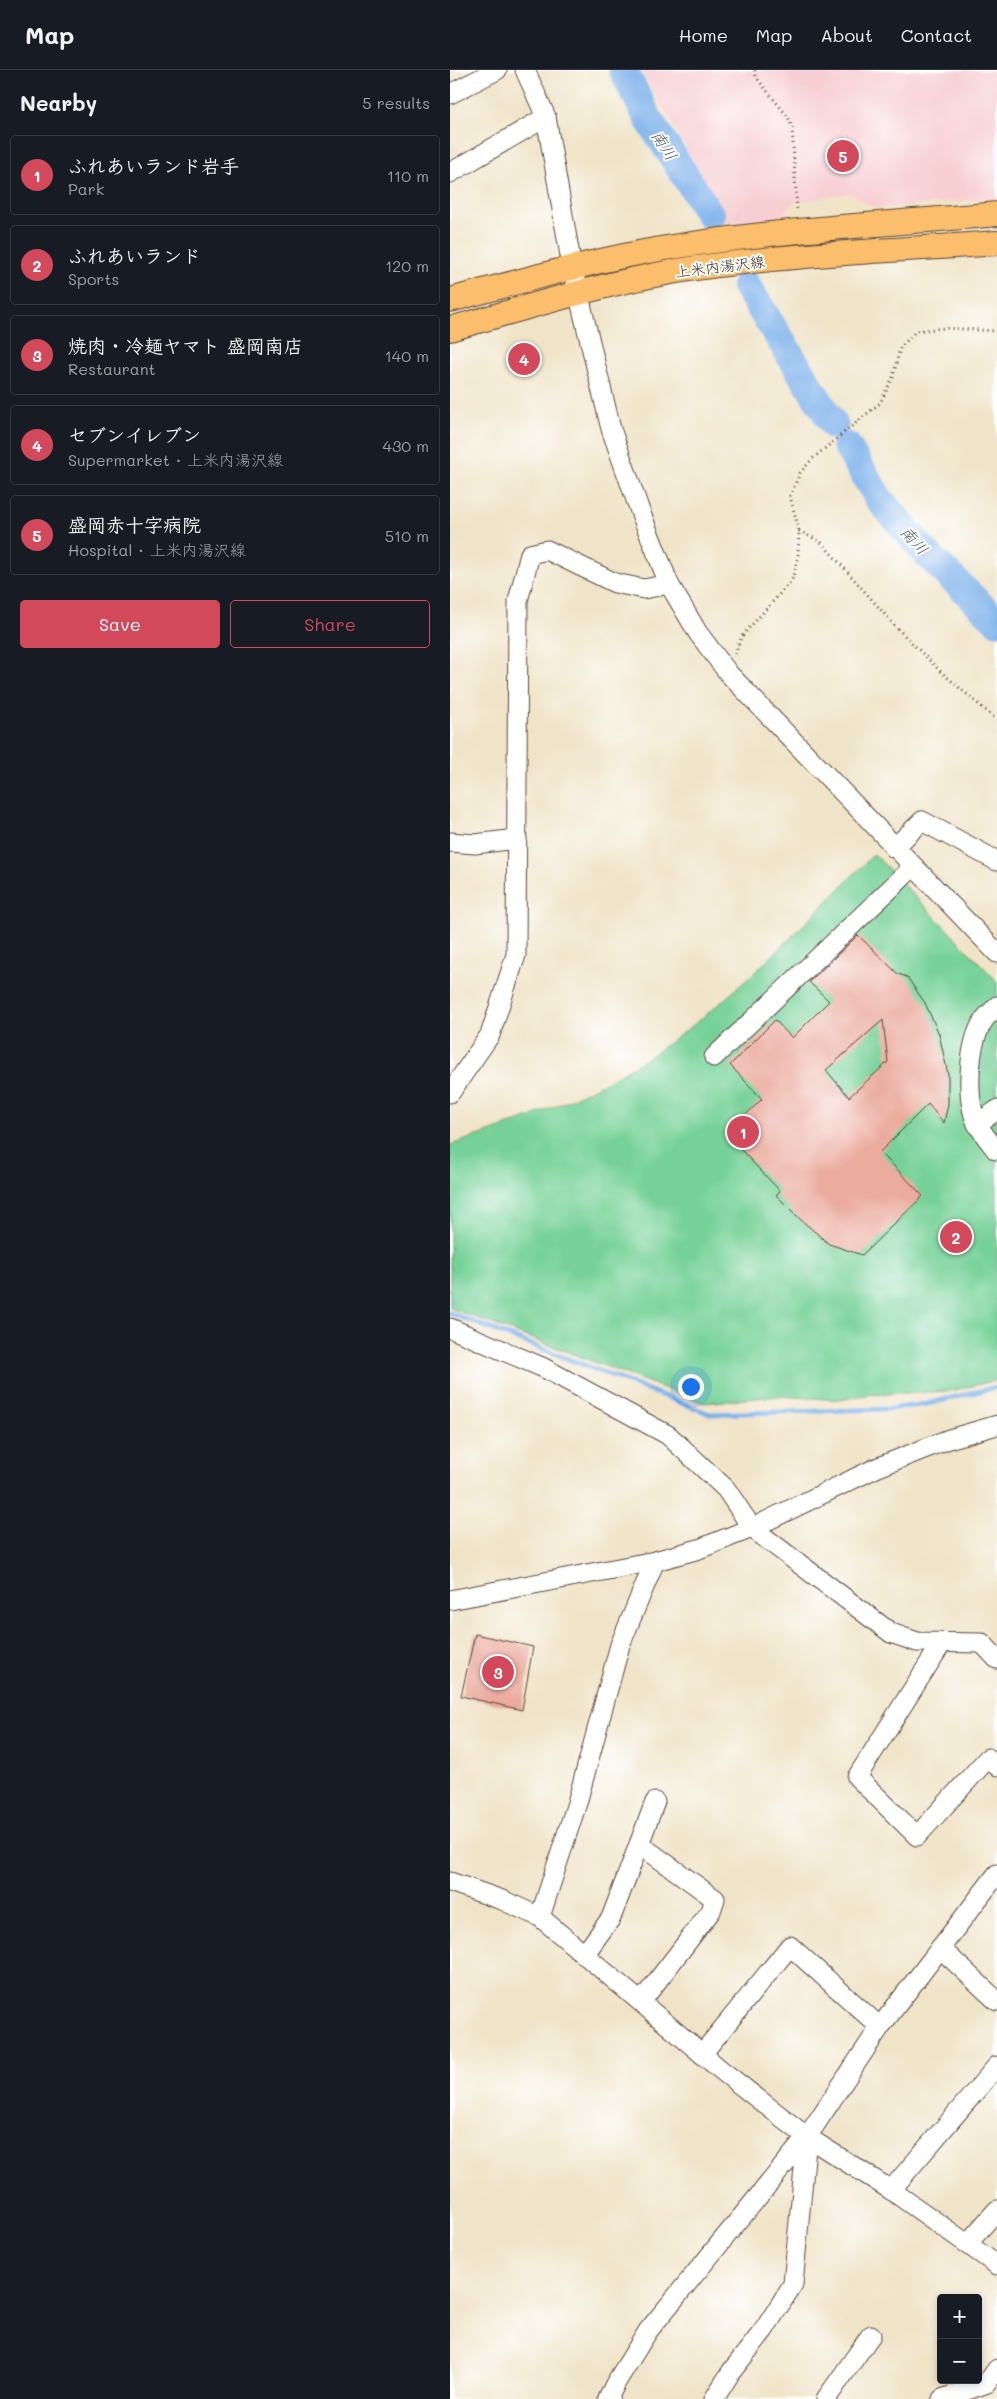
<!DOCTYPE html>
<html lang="en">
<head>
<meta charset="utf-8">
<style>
  :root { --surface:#171b24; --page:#20242c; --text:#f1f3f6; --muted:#9ea1a6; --line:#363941; --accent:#d1495b }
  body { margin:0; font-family:Mali,"Klee One",sans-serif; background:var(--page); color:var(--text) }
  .controls { position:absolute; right:15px; bottom:15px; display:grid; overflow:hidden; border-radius:5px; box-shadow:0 2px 8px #0003 }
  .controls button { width:45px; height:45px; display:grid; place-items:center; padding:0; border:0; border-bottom:1px solid var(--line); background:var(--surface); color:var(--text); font:25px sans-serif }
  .you { position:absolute; left:240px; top:1316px; width:18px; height:18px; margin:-12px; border:4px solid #fff; border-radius:50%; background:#1a73e8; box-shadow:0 0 0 8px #1a73e833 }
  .badge { display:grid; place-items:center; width:32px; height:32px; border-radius:50%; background:var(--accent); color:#fff; font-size:16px; font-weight:700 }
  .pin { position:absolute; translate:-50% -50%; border:2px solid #fff; box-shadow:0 1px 5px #0006 }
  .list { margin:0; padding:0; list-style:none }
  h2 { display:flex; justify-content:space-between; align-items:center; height:65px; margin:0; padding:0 20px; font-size:21px }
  h2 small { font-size:16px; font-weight:400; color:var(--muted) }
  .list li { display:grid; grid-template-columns:32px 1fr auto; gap:15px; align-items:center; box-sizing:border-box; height:80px; margin:0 10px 10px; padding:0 10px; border:1px solid var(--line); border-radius:5px }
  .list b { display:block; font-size:19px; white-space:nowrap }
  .list p { margin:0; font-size:16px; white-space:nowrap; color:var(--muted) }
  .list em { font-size:16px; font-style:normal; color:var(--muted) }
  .actions { display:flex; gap:10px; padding:15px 20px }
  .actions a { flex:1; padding:11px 0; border:1px solid var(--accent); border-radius:5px; text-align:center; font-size:18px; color:var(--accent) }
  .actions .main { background:var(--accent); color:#fff }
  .map { position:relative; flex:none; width:547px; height:2329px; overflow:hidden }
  header { display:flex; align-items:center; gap:30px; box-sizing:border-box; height:70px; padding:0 25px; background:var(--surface); border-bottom:1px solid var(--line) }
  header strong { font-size:24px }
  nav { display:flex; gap:28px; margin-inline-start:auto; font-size:18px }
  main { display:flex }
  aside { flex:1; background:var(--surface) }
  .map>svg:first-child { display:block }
</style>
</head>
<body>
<header>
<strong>Map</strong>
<nav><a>Home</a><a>Map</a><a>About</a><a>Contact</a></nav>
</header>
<main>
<aside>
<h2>Nearby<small>5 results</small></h2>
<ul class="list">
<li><span class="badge">1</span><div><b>ふれあいランド岩手</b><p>Park</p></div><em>110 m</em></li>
<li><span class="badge">2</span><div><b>ふれあいランド</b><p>Sports</p></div><em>120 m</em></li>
<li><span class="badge">3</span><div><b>焼肉・冷麺ヤマト 盛岡南店</b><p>Restaurant</p></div><em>140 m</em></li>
<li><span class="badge">4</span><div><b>セブンイレブン</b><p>Supermarket · 上米内湯沢線</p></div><em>430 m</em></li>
<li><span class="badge">5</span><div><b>盛岡赤十字病院</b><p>Hospital · 上米内湯沢線</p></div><em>510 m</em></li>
</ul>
<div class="actions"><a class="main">Save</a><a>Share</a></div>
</aside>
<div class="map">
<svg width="547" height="2329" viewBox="0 0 547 2329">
  <rect width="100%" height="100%" fill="#fff"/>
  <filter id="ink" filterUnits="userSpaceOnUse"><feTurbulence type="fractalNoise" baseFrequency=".02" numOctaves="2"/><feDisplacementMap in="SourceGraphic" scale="10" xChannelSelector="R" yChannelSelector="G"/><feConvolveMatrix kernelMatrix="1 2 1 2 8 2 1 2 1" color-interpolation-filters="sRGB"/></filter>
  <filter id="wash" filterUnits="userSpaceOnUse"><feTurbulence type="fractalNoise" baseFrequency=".0096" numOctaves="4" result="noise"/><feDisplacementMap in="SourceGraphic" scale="20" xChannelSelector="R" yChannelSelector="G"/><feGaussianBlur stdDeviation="1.12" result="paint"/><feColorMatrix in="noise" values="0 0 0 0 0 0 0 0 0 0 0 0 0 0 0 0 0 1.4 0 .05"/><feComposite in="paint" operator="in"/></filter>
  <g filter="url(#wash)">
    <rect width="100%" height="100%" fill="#f0e4c8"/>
    <path fill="#f7cfd3" d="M 191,0 L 547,0 L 547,128 L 425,139 L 400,123 L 343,133 L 327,151 L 278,157 L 220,49 Z"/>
    <path fill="#76d198" stroke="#587e5b" d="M 424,784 L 547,911 L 547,1310 L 500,1321 L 415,1325 L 391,1330 L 329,1326 L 254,1333 L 0,1238 L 0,1075 C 62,1055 121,1033 177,1000 C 272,945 347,860 424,784 Z"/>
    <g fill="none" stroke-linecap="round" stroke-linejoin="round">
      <path stroke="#7db1ea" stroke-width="5" d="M 0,1243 L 260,1344 L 440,1339 L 477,1334 L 547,1317"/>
      <g stroke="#7db1ea" stroke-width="29">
        <path d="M 173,0 L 199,50 L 261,146"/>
        <path d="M 296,215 L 384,355"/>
        <path d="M 397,376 L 429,429 L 477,484 L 547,551"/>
      </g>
    </g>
    <g id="blocks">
      <g fill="#ebab9e" fill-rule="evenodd">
        <path d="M 408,865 L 448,904 L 457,907 L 475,933 L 489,964 L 498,1004 L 498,1034 L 494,1053 L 478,1034 L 430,1082 L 473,1126 L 412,1185 L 379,1174 L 350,1149 L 326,1125 L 330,1121 L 276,1064 L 312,1029 L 280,995 L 325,950 L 342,968 L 379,931 L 359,912 ZM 433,950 L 438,992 L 399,1027 L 376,1000 Z"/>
        <path d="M 25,1564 L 83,1577 L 72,1640 L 11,1626 Z"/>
      </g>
    </g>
  </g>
  <g filter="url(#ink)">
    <use href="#blocks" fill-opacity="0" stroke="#564638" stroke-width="1"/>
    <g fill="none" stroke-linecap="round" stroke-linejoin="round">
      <defs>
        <g id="minor">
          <path d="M 75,0 L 96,47 L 122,197 L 161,359 L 190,441 L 219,514 L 248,563 L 279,604 L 547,883"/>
          <path d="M 0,24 L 47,0"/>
          <path d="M 0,103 L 96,47"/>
          <path d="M 0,772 L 25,774 L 67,769"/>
          <path d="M 444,778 L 472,751 L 547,791"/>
          <path d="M 264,987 L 463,797"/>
          <path d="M 0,1023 L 40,965 L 66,885 L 68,531 L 80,484 L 97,480 L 165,513 L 194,519 L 219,514"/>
          <path d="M 527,1054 L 547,1040"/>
          <path d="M 546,1080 C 540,1072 533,1064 528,1055 C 515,1031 518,973 534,950 C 537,945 543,941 547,936"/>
          <path d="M 0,1258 L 94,1298 L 218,1365 L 276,1419 L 302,1458 L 441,1563 L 467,1572 L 532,1573 L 547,1589"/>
          <path d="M 0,1530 L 205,1491 L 249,1479 L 302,1458 L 426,1398 L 499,1369 L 547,1355"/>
          <path d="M 492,1573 L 407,1707 L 467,1766 L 538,1688 L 547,1696"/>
          <path d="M 189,1774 L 265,1829 L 261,1841 L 191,1932"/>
          <path d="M 0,1812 L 52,1830 L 90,1847 L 271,2000 L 357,2067 L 441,2120 L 547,2195"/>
          <path d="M 90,1847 L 127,1733 L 170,1575 L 205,1491"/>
          <path d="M 490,1878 L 547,1931"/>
          <path d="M 134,1885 L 161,1848 L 205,1732"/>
          <path d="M 252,1984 L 340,1876 L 430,1957"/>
          <path d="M 441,2120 L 547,1996"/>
          <path d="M 518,2173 L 547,2140"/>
          <path d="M 158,2329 L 165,2314 L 198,2261 L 357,2067 L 430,1957 L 547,1804"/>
          <path d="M 264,2329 L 281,2302 L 314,2260 L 343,2214 L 357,2067"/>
          <path d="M 376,2329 L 421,2265"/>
          <path d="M 492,2329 L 537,2313 L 547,2299"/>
        </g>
        <g id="major">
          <path d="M 0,230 C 72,211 143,190 216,178 C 326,160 437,154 547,144"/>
          <path d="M 0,259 C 75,238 150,214 227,201 C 333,184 440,181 547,173"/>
        </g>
      </defs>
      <use href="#minor" stroke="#564638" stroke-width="21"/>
      <use href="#major" stroke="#564638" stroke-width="26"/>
      <g stroke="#564638" stroke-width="3" stroke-dasharray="1 4" stroke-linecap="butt">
        <path d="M 305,0 L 306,7 L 338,47 L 342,57 L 347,140"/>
        <path d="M 349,461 L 371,472 L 446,557 L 490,601 L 547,650"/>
        <path d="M 285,584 L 292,566 L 342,510 L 348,487 L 349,461 L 340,426 L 350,403 L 362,389 L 430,333 L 443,307 L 450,278 L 466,261 L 494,258 L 547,261"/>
      </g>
      <use href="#minor" stroke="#fff" stroke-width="19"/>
      <use href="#major" stroke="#fabe6d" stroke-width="24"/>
    </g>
  </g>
  <g text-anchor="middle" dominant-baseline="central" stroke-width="4" stroke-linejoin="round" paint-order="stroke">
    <g font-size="15" fill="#3b2a1e" stroke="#fff">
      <text transform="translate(270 196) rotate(-7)">上米内湯沢線</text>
    </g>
    <g font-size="16" font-style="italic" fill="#525965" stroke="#fff">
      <text transform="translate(215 75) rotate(57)">南川</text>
      <text transform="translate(465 470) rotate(48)">南川</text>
    </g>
  </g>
</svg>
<div class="controls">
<button>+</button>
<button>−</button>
</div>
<div class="you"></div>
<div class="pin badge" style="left:293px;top:1062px">1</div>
<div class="pin badge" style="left:506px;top:1167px">2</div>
<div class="pin badge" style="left:48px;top:1602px">3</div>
<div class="pin badge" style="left:74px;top:289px">4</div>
<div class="pin badge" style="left:393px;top:86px">5</div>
</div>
</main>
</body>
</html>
